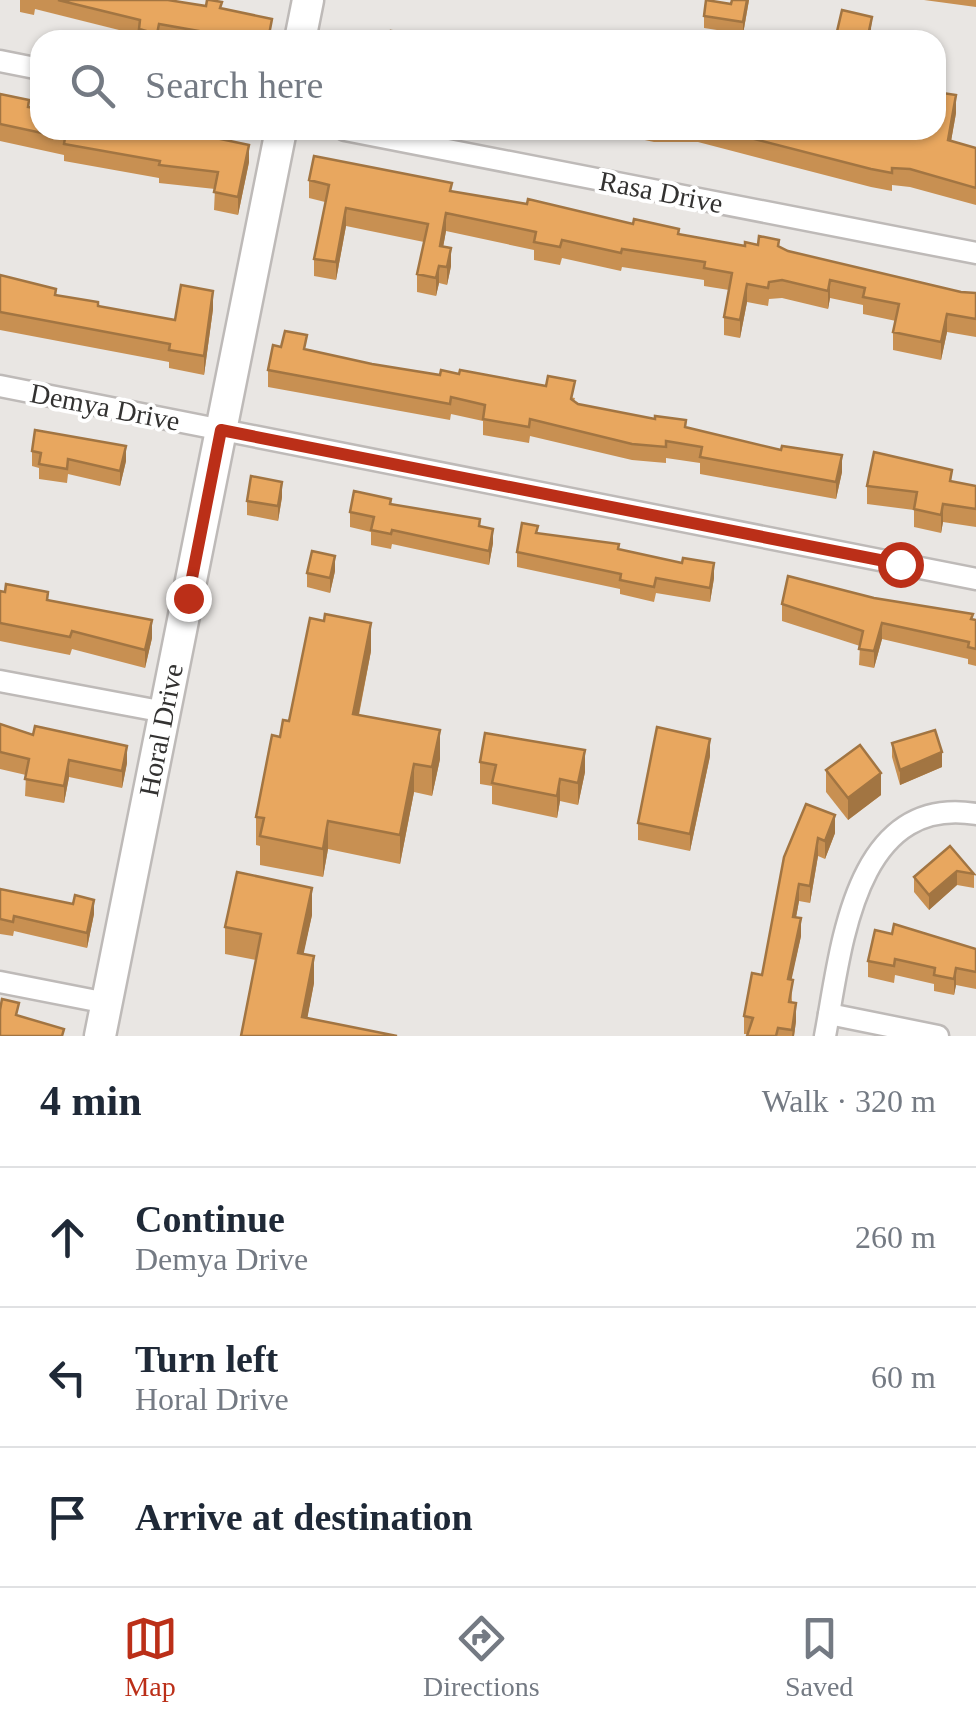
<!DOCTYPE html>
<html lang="en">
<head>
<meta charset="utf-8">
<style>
  :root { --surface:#fff; --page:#f6f6f7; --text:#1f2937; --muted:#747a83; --line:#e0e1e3; --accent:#bb2f18 }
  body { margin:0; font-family:"Times New Roman",serif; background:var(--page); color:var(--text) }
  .stop { position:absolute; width:30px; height:30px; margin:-22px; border:8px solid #bb2f18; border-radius:50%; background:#fff }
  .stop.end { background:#bb2f18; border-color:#fff; box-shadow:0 2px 10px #0008 }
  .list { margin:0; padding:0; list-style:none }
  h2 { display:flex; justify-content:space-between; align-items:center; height:130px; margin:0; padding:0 40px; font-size:42px }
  h2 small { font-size:32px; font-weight:400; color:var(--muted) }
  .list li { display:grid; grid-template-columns:65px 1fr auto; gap:30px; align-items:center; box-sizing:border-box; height:140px; padding:0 40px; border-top:2px solid var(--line) }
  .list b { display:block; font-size:38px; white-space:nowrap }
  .list p { margin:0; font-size:32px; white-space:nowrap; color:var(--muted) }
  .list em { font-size:32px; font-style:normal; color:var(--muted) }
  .icon { flex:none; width:55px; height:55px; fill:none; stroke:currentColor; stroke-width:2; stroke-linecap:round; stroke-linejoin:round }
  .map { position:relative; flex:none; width:976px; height:1036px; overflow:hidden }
  .search { position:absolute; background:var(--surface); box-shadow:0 2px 8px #0004; left:30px; right:30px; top:30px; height:110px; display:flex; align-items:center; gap:25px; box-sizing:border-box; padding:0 35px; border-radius:30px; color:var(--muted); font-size:38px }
  .sheet { height:550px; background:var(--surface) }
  nav { display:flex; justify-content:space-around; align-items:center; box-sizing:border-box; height:140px; border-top:2px solid var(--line); background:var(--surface); font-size:28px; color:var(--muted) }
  nav a { display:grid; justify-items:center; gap:5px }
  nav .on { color:var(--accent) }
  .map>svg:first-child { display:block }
</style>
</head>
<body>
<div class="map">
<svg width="976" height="1036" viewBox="0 0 976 1036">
  <rect width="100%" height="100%" fill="#e9e6e3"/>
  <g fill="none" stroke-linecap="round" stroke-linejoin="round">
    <defs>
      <g id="street">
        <path d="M 0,61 L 40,69"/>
        <path d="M 345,130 L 976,253"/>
        <path d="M 0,386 L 976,579"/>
        <path d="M 0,681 L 165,712"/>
        <path d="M 0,982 L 107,1003"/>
        <path d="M 829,1014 L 938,1036"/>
        <path d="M 825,1036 C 841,953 852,794 976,814"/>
      </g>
      <g id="secondary">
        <path d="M 300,40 L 308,0"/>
        <path d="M 100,1036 L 281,130"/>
      </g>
    </defs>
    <use href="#street" stroke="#bebab8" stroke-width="25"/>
    <use href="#secondary" stroke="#bebab8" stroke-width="35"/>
    <use href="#street" stroke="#fff" stroke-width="20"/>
    <use href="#secondary" stroke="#fff" stroke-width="30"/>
  </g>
  <g fill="#c89052">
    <path d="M 20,0 L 168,0 L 222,9 L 272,34 L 271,40 L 168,40 L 159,38 L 158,40 L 139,40 L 139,35 L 35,9 L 34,15 L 20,12 Z"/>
    <path d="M 749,0 L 743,34 L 704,28 L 704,16 L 731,4 Z"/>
    <path d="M 924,0 L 976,0 L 976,7 Z"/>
    <path d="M 0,94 L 29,107 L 249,162 L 238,215 L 214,210 L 215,189 L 159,183 L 159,178 L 64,161 L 64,155 L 0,141 Z"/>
    <path d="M 956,113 L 951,141 L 976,148 L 976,205 L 910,187 L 892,185 L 892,191 L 871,187 L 698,142 L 654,142 L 598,130 L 887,130 L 907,134 Z"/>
    <path d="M 309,180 L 452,191 L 745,246 L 758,245 L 779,247 L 788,251 L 961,292 L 976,293 L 976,337 L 947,332 L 941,360 L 893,350 L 893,332 L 896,321 L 863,314 L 863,305 L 830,298 L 828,309 L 782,298 L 769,299 L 768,306 L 747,302 L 740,338 L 724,335 L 724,317 L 729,290 L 704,286 L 704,280 L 622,267 L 621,271 L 562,258 L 560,265 L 534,260 L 534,250 L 446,231 L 443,247 L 451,266 L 447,285 L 439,283 L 436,296 L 417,292 L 417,274 L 424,242 L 346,226 L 336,280 L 314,276 L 314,259 L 325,202 L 309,198 Z"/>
    <path d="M 0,275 L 56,295 L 98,307 L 175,320 L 213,309 L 204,375 L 169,368 L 169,362 L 0,330 Z"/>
    <path d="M 281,347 L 307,349 L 372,364 L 575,398 L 574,401 L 578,404 L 686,427 L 842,472 L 836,499 L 700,474 L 700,463 L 666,458 L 666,463 L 632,460 L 530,436 L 529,443 L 483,435 L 483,421 L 451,414 L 450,420 L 268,387 L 268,370 Z"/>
    <path d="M 32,451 L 126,461 L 120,486 L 68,474 L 67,483 L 39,479 L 39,468 L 32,466 Z"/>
    <path d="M 952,481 L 976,486 L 976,527 L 943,522 L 941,533 L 914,527 L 914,510 L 867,504 L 867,486 Z"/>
    <path d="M 282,497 L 278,521 L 247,515 L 247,501 Z"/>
    <path d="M 391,504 L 480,526 L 493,543 L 489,565 L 392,544 L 391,549 L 371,545 L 371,532 L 350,527 L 350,512 Z"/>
    <path d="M 538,533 L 619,549 L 714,578 L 710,602 L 656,593 L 654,602 L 620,594 L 620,589 L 517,567 L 517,552 Z"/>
    <path d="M 335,571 L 330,593 L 307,587 L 307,573 Z"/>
    <path d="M 0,591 L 48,600 L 152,638 L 145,668 L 72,649 L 70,655 L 0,641 Z"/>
    <path d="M 874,598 L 976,620 L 976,666 L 968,664 L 968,659 L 882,639 L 874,668 L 859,665 L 860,646 L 782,621 L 782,604 Z"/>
    <path d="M 371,651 L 359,715 L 440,759 L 432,796 L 414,792 L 400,864 L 328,849 L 323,877 L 260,865 L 260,846 L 256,845 L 256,817 L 280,737 L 289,721 Z"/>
    <path d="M 0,724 L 127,763 L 122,788 L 69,777 L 64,803 L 25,796 L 26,775 L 0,769 Z"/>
    <path d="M 892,743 L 942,767 L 900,785 L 892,757 Z"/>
    <path d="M 710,756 L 690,851 L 638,840 L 638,823 Z"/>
    <path d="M 480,762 L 585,772 L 578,805 L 560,801 L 557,818 L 492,804 L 492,786 L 480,784 Z"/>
    <path d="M 826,770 L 881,795 L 848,820 L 826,792 Z"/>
    <path d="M 806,804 L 835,833 L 825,859 L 818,856 L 810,903 L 799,901 L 796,917 L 801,936 L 791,979 L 792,1002 L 796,1021 L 794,1036 L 747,1036 L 748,1034 L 744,1034 L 744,1016 L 762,975 Z"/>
    <path d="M 950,846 L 974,874 L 974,888 L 957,885 L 929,910 L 914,892 L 914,877 Z"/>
    <path d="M 0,889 L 94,914 L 87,948 L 14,931 L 13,936 L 0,934 Z"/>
    <path d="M 312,915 L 303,954 L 314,983 L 307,1018 L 241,1036 L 256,960 L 225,954 L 225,927 Z"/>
    <path d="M 976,949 L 976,989 L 956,985 L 954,995 L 934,991 L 934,984 L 895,975 L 894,983 L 868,977 L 868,961 Z"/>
  </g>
  <g fill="#a27542">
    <path d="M 747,0 L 749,0 L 743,34 L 743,22 Z"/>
    <path d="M 872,17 L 870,40 L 867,40 Z"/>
    <path d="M 956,95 L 956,113 L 948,158 L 948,140 Z"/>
    <path d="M 249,145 L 249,162 L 238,215 L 238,197 Z"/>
    <path d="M 346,208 L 346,226 L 336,280 L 336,262 Z"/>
    <path d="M 446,213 L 446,231 L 440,264 L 440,246 Z"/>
    <path d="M 451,248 L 451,266 L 447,285 L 447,267 Z"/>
    <path d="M 439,266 L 439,283 L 436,296 L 436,278 Z"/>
    <path d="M 830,280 L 830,298 L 828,309 L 828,291 Z"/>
    <path d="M 747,284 L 747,302 L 740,338 L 740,320 Z"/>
    <path d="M 213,291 L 213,309 L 204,375 L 204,356 Z"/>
    <path d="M 947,314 L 947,332 L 941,360 L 941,342 Z"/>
    <path d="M 126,446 L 126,461 L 120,486 L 120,471 Z"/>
    <path d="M 842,455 L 842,472 L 836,499 L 836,482 Z"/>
    <path d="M 282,482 L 282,497 L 278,521 L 278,506 Z"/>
    <path d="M 943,504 L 943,522 L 941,533 L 941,515 Z"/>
    <path d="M 493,529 L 493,543 L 489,565 L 489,551 Z"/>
    <path d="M 335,556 L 335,571 L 330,593 L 330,578 Z"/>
    <path d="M 714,563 L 714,578 L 710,602 L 710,588 Z"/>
    <path d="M 152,620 L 152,638 L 145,668 L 145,650 Z"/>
    <path d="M 371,623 L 371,651 L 353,743 L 353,714 Z"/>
    <path d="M 882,623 L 882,639 L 874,668 L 874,651 Z"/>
    <path d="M 440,730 L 440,759 L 432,796 L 432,767 Z"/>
    <path d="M 710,739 L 710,756 L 690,851 L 690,834 Z"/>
    <path d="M 127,746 L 127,763 L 122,788 L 122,771 Z"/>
    <path d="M 585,750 L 585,772 L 578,805 L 578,783 Z"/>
    <path d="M 942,752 L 942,767 L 900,785 L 900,770 Z"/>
    <path d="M 69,760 L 69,777 L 64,803 L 64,786 Z"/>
    <path d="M 414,764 L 414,792 L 400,864 L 400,835 Z"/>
    <path d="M 881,773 L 881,795 L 848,820 L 848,798 Z"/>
    <path d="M 560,779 L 560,801 L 557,818 L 557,796 Z"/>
    <path d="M 835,815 L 835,833 L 825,859 L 825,841 Z"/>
    <path d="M 328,821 L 328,849 L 323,877 L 323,849 Z"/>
    <path d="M 818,838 L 818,856 L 810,903 L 810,886 Z"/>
    <path d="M 957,871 L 957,885 L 929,910 L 929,895 Z"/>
    <path d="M 799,884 L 799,901 L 793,934 L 793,917 Z"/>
    <path d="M 312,888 L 312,915 L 298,980 L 298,953 Z"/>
    <path d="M 94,900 L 94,914 L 87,948 L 87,933 Z"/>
    <path d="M 801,918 L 801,936 L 788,996 L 788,979 Z"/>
    <path d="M 314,956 L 314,983 L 304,1036 L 302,1017 Z"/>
    <path d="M 956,968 L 956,985 L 954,995 L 954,979 Z"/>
    <path d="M 796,1003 L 796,1021 L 794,1036 L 792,1036 Z"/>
  </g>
  <g fill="#e8a75f" stroke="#a27542" stroke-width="2.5">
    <path d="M 58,0 L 168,0 L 206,6 L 207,0 L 210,0 L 222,2 L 220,8 L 272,19 L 268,40 L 237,40 L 238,38 L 159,24 L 157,34 L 139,29 L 140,20 Z"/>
    <path d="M 706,0 L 731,4 L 732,0 L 747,0 L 743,22 L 704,16 Z"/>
    <path d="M 842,10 L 872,17 L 867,40 L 835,40 Z"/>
    <path d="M 391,31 L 458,40 L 390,40 Z"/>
    <path d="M 335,32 L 380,40 L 333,40 Z"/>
    <path d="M 936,92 L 956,95 L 948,140 L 976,148 L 976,188 L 910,169 L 892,168 L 892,173 L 871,169 L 719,130 L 887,130 L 907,134 L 908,130 L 936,130 Z"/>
    <path d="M 0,94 L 29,100 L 28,107 L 40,109 L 40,130 L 134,130 L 153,134 L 154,130 L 178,130 L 249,145 L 238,197 L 214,192 L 218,172 L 159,165 L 160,161 L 64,144 L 65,138 L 0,124 Z"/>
    <path d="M 314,156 L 452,183 L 450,191 L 527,204 L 528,199 L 633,224 L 634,219 L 679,229 L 678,234 L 745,246 L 745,242 L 758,245 L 759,236 L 779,240 L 778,246 L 788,251 L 961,292 L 976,293 L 976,319 L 947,314 L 941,342 L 893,332 L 899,304 L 863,297 L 865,288 L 830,280 L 828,291 L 782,280 L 769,282 L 768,288 L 747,284 L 740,320 L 724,317 L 732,273 L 704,268 L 705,262 L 622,249 L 621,253 L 562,240 L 560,247 L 534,242 L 536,232 L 446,213 L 440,246 L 451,248 L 447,267 L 439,266 L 436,278 L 417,274 L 428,224 L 346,208 L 336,262 L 314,259 L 329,185 L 309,180 Z"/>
    <path d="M 0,275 L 56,289 L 55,295 L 98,302 L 98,306 L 175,320 L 181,285 L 213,291 L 204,356 L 169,350 L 170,344 L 0,312 Z"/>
    <path d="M 285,331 L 307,335 L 304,349 L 372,364 L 440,375 L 441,370 L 459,374 L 460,370 L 546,386 L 548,376 L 575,381 L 571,399 L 578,404 L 655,419 L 655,416 L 686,420 L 685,427 L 781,450 L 782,446 L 842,455 L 836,482 L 700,457 L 702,447 L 666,441 L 666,447 L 632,444 L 530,419 L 529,427 L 483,419 L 485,405 L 451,397 L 450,404 L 268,370 L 273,345 L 281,347 Z"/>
    <path d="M 35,430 L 126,446 L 120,471 L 68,459 L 67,469 L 39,464 L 41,453 L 32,451 Z"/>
    <path d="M 874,452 L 952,470 L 950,481 L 976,486 L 976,509 L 943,504 L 941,515 L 914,509 L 917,492 L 867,486 Z"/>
    <path d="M 251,476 L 282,482 L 278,506 L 247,501 Z"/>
    <path d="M 354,491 L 391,499 L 390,504 L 480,519 L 479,526 L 493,529 L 489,551 L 392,530 L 391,534 L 371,530 L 374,517 L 350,512 Z"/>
    <path d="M 522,523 L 538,526 L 536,533 L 619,544 L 618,549 L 682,563 L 683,558 L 714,563 L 710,588 L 656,578 L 654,587 L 620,580 L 621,574 L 517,552 Z"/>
    <path d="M 312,551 L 335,556 L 330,578 L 307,573 Z"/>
    <path d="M 788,576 L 874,598 L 973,614 L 971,619 L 976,620 L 976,649 L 968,647 L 969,642 L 882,623 L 874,651 L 859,649 L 863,631 L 782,604 Z"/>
    <path d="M 6,584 L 48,592 L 47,600 L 152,620 L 145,650 L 72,631 L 70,637 L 0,623 L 0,591 L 5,592 Z"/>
    <path d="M 325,614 L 371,623 L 353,714 L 440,730 L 432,767 L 414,764 L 400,835 L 328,821 L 323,849 L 260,836 L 264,818 L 256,817 L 272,735 L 280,737 L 283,720 L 289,721 L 310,618 L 324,621 Z"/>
    <path d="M 0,724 L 33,735 L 35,726 L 127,746 L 122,771 L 69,760 L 64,786 L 25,779 L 29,759 L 0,752 Z"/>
    <path d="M 657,727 L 710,739 L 690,834 L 638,823 Z"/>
    <path d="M 935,730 L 942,752 L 900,770 L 892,743 Z"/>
    <path d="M 485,733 L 585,750 L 578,783 L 560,779 L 557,796 L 492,783 L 496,765 L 480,762 Z"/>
    <path d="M 860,745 L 881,773 L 848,798 L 826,770 Z"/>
    <path d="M 806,804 L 835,815 L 825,841 L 818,838 L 810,886 L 799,884 L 793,917 L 801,918 L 788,979 L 793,980 L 789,1002 L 796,1003 L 792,1030 L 778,1028 L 776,1036 L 747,1036 L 753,1018 L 744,1016 L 752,973 L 762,975 L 784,857 Z"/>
    <path d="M 950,846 L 974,874 L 957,871 L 929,895 L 914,877 Z"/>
    <path d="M 237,872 L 312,888 L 298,953 L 314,956 L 302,1017 L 397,1036 L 241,1036 L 261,934 L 225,927 Z"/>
    <path d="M 0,889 L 73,904 L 75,895 L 94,900 L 87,933 L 14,916 L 13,922 L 0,919 Z"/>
    <path d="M 894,924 L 976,949 L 976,972 L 956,968 L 954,979 L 934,975 L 935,968 L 895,959 L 894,966 L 868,961 L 875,930 L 892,934 Z"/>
    <path d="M 2,999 L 19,1003 L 16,1015 L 64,1029 L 62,1036 L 0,1036 L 0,1010 Z"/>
  </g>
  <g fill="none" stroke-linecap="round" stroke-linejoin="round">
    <path stroke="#bb2f18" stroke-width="12" d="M 188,598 L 221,430 L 900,564"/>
  </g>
  <g text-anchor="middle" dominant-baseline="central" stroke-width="8" stroke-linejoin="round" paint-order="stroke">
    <g font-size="28" fill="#333231" stroke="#fff">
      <text transform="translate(661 192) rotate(11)">Rasa Drive</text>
      <text transform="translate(105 407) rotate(11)">Demya Drive</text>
      <text transform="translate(161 730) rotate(-79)">Horal Drive</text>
    </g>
  </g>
</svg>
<div class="stop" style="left:900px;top:564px"></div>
<div class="stop end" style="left:188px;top:598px"></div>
<div class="search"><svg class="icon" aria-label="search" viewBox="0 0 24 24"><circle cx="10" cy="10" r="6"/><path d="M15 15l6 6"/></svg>Search here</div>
</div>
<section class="sheet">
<h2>4 min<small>Walk · 320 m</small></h2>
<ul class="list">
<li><svg class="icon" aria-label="ahead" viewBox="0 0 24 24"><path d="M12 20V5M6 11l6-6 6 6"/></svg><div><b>Continue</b><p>Demya Drive</p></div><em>260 m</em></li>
<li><svg class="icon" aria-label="left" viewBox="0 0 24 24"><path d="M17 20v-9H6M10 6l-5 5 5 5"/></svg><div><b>Turn left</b><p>Horal Drive</p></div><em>60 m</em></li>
<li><svg class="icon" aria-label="arrive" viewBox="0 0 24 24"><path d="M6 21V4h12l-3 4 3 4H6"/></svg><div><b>Arrive at destination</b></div></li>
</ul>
</section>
<nav>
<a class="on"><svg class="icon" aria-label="map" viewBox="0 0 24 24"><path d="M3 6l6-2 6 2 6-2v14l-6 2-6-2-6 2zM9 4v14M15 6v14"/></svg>Map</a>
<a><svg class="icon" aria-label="directions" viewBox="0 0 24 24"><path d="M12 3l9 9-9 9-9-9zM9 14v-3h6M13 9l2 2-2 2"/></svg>Directions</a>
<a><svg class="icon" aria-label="saved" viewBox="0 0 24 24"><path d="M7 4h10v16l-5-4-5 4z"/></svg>Saved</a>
</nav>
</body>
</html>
